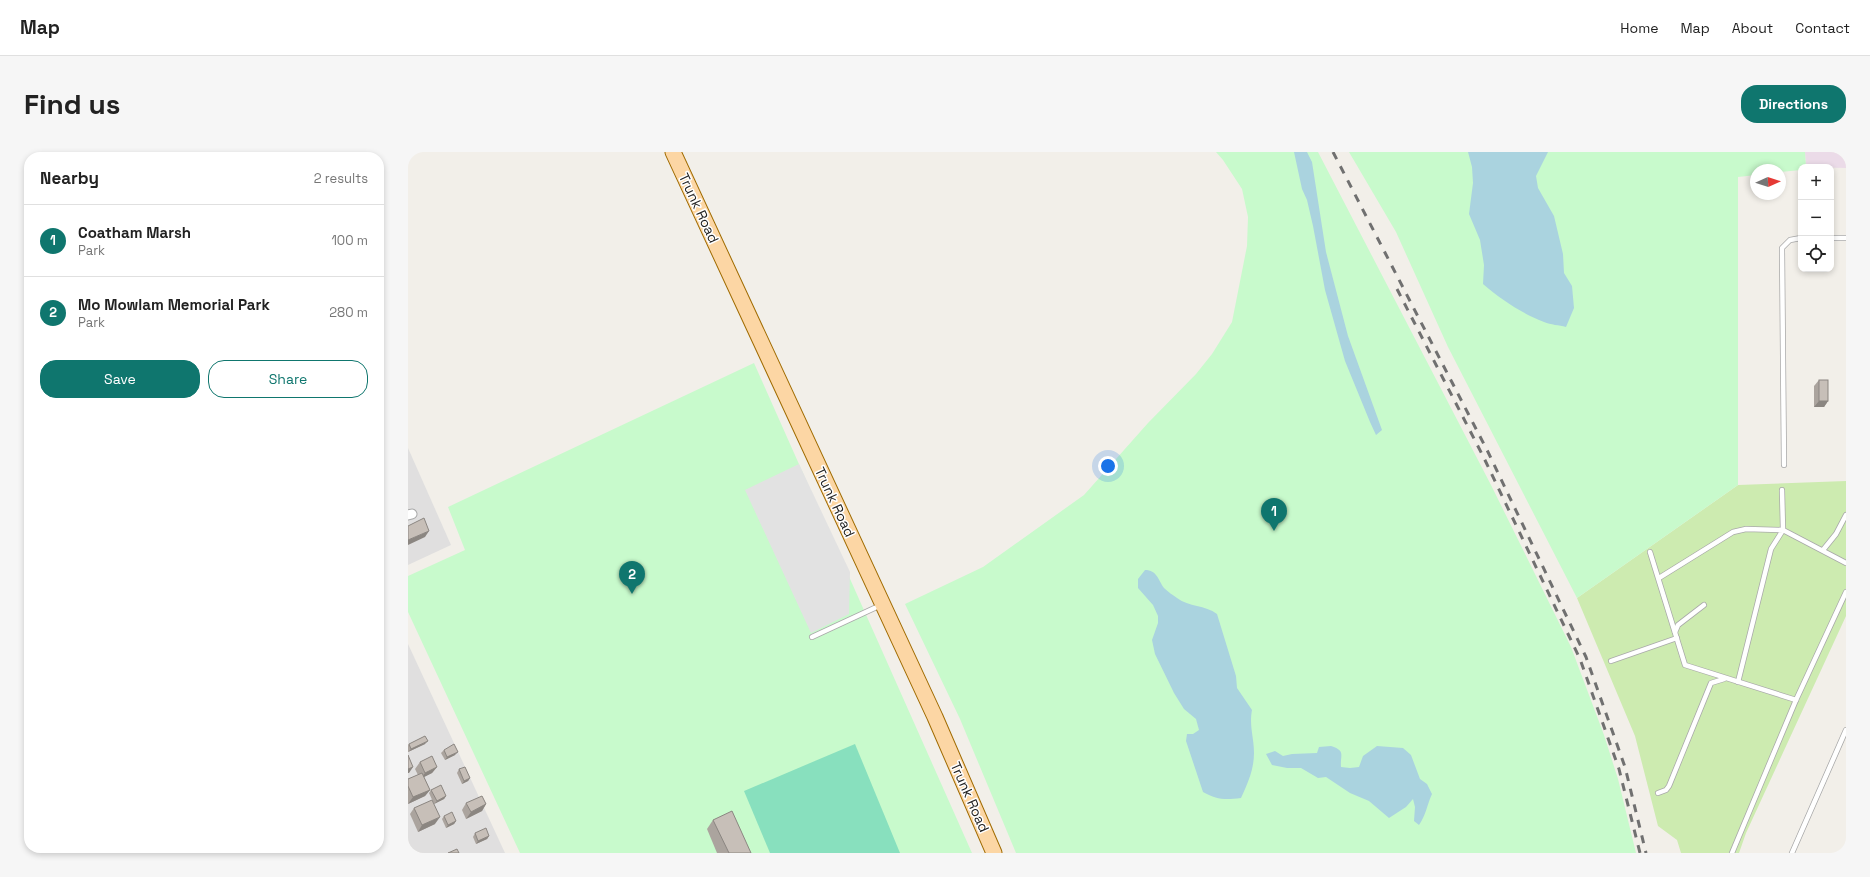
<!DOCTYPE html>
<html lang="en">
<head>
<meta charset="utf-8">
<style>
  :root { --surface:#fff; --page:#f6f6f6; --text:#222; --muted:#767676; --line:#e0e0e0; --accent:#0f766e }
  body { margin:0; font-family:"Space Grotesk",sans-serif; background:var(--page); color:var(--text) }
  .controls { position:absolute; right:12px; top:12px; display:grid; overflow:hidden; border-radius:8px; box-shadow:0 2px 6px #0003 }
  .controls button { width:36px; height:36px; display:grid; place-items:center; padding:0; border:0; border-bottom:1px solid var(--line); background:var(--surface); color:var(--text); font:20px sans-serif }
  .compass { position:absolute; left:1342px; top:12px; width:36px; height:36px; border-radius:50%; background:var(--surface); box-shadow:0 2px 6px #0003; rotate:87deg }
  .you { position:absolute; left:700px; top:314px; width:14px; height:14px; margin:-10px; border:3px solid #fff; border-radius:50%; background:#1a73e8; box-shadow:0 0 0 6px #1a73e833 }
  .badge { display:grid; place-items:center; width:26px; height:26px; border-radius:50%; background:var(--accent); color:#fff; font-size:13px; font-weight:700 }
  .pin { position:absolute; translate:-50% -33px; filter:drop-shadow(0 1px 2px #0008) }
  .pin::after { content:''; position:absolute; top:21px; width:14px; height:12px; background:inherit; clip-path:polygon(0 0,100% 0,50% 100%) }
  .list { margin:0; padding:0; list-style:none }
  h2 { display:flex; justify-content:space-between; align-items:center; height:52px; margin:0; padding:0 16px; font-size:17px }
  h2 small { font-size:13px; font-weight:400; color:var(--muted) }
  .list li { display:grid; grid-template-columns:26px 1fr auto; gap:12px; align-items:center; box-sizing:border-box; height:72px; padding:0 16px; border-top:1px solid var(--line) }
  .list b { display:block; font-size:15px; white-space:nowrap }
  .list p { margin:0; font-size:13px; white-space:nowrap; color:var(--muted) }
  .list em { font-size:13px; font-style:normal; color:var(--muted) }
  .actions { display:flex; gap:8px; padding:12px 16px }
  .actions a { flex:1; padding:9px 0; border:1px solid var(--accent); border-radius:16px; text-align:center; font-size:14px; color:var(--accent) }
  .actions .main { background:var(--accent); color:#fff }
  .icon { flex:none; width:22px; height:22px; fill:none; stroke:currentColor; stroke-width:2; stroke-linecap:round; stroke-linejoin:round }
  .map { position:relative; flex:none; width:1438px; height:701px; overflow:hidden; border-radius:16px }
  header { display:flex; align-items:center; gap:24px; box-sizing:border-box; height:56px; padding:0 20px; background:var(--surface); border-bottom:1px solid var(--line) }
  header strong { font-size:19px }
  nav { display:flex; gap:22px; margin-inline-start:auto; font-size:14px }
  .intro { display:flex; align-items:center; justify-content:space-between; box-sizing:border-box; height:96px; padding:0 24px }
  h1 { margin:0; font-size:28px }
  .button { padding:10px 18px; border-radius:16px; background:var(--accent); color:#fff; font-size:14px; font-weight:700 }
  main { display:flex; gap:24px; padding:0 24px }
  aside { flex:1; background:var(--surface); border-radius:16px; box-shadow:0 2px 6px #0003 }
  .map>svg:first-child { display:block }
</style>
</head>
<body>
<header>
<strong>Map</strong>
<nav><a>Home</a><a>Map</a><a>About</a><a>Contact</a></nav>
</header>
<div class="intro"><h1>Find us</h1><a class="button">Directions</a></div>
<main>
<aside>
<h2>Nearby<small>2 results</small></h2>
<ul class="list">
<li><span class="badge">1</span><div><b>Coatham Marsh</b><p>Park</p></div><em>100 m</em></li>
<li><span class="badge">2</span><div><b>Mo Mowlam Memorial Park</b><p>Park</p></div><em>280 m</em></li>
</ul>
<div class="actions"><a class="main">Save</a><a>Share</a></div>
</aside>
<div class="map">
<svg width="1438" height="701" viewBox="0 0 1438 701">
  <rect width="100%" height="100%" fill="#f2efe9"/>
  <g fill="#e0dfdf">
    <path d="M 0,296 L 43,393 L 0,413 Z"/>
    <path d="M 0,492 L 97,701 L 0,701 Z"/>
  </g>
  <path fill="#ebdbe8" d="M 1397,0 L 1438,0 L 1438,16 L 1398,15 Z"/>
  <path fill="#cdebb0" d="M 1438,329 L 1438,464 L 1338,681 L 1331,701 L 1273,701 L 1269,688 L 1250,674 L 1227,584 L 1169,446 L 1330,333 Z"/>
  <g fill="#c8facc">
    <path d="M 808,0 L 910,0 L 1083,333 L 1163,495 L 1196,583 L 1210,627 L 1228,701 L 608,701 L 552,567 L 497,452 L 575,415 L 676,343 L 740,271 L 788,222 L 804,202 L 824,170 L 839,94 L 840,65 L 834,37 L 815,8 Z"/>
    <path d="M 941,0 L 1397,0 L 1398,15 L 1393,15 L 1393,18 L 1372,20 L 1372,18 L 1348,18 L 1348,23 L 1330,25 L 1330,333 L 1169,446 L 1040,195 L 988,80 Z"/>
    <path d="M 346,211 L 564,701 L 112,701 L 0,460 L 0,424 L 57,398 L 40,355 Z"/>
  </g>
  <path fill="#88e0be" d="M 447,592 L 492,701 L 362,701 L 336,639 Z"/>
  <path fill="#e2e2e2" d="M 391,312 L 442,420 L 441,462 L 403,481 L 337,338 Z"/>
  <g fill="#aad3df">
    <path d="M 886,0 L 899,0 L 904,10 L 918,100 L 940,184 L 974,278 L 968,283 L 962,270 L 937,209 L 917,138 L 905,74 L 899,48 L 894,37 Z"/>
    <path d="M 1060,0 L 1140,0 L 1128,24 L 1130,36 L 1146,64 L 1155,102 L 1156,121 L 1164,134 L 1166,156 L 1158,175 C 1151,173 1143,173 1136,170 C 1115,162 1092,147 1075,132 L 1076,113 L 1072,88 L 1061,62 L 1065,31 L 1064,15 Z"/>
    <path d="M 737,418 C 749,418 750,428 756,436 C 760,440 765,443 769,446 C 781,455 797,453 809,462 L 828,524 L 829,536 L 844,558 C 841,575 846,585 846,601 C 846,617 840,631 833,646 C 817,648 809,648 795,640 L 778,589 L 779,582 L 785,582 L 791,578 L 788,567 L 776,557 L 766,541 L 747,502 L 744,488 L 750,471 L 750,464 L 745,453 L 730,436 L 730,427 Z"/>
    <path d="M 923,594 C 938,599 932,602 933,615 L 942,616 L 951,615 L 955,604 L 969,594 L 995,596 L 1003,603 L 1012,627 L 1019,632 L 1024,642 C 1019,653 1018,663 1011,673 L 1006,669 L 1007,655 L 1005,647 L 998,655 L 981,666 L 961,649 L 942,641 L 918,625 L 910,626 L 893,616 L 879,616 L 864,613 L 858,602 L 867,599 L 875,604 L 884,602 L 909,601 L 911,595 Z"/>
  </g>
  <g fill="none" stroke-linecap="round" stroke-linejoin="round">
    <defs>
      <g id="lane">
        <path d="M 1423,86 L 1438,86"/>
        <path d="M 1376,313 L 1374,96 L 1382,88 L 1393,86"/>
        <path d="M 1374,338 L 1375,378 L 1438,411"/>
        <path d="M 1415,398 L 1428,382 L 1438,363"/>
        <path d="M 1242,400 L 1277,513 L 1388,548"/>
        <path d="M 1251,426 L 1325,380 L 1338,377 L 1375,378 L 1363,397 L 1330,530"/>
        <path d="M 1267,480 L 1270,473 L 1296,453"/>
        <path d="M 404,485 L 473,453"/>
        <path d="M 1203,509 L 1269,486"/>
        <path d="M 1250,641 L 1258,638 L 1261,634 L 1303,531 L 1316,527"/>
        <path d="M 1324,701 L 1388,548 L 1438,440"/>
        <path d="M 1384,701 L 1438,578"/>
      </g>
      <path id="street" d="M 0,363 L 4,362"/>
      <path id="primary" d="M 265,0 L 527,565 L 586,701"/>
    </defs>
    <use href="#lane" stroke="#a9a9a9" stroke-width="6"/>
    <use href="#street" stroke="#a9a9a9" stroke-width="11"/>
    <use href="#primary" stroke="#a06b00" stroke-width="17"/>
    <use href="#lane" stroke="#fff" stroke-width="4.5"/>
    <use href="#street" stroke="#fff" stroke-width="9"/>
    <use href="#primary" stroke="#fcd6a4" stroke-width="15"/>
    <g stroke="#707070" stroke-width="3" stroke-dasharray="8 8" stroke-linecap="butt">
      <path d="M 925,0 L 1080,300 L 1178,505 L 1217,615 L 1238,701"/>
      <path d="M 989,137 L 1075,304 L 1172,507 L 1211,617 L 1232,701"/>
    </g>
  </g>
  <g fill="#aba49e">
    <path d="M 1411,228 L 1420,249 L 1416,255 L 1406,255 L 1406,234 Z"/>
    <path d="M 1,592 L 17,592 L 0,600 L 0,593 Z"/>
    <path d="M 36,598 L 47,603 L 37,608 L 33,601 Z"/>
    <path d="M 12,610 L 29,615 L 24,621 L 16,625 L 22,638 L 17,644 L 0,652 L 0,627 L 10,623 L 7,617 Z"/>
    <path d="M 51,617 L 62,626 L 60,629 L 54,632 L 49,621 Z"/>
    <path d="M 23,638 L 38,644 L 36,647 L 26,652 L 21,641 Z"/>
    <path d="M 58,651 L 78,652 L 74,659 L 58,667 L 54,658 Z"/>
    <path d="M 6,656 L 27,672 L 10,680 L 2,662 Z"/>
    <path d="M 36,664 L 48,669 L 46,672 L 38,676 L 34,667 Z"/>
    <path d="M 305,668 L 343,701 L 309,701 L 299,677 Z"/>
    <path d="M 67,681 L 81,684 L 79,687 L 68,692 L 65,685 Z"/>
  </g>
  <g fill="#8b8681">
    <path d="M 1411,249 L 1420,249 L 1416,255 L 1406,255 Z"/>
    <path d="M 21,379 L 17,385 L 0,393 L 0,388 Z"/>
    <path d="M 20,589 L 17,592 L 0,600 L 3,597 Z"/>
    <path d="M 50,600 L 47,603 L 37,608 L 39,605 Z"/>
    <path d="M 5,615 L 1,621 L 0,621 L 0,617 Z"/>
    <path d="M 29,615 L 24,621 L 12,627 L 17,621 Z"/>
    <path d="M 62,626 L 60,629 L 54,632 L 56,629 Z"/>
    <path d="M 22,638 L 17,644 L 0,652 L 5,645 Z"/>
    <path d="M 38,644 L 36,647 L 26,652 L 29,649 Z"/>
    <path d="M 78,652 L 74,659 L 58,667 L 63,660 Z"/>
    <path d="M 32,665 L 27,672 L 10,680 L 14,673 Z"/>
    <path d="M 48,669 L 46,672 L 38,676 L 40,673 Z"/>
    <path d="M 81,684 L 79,687 L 68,692 L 70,689 Z"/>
  </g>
  <g fill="#c7bfb8" stroke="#8b8681">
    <rect x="1411" y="228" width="9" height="21"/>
    <path d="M 16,366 L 21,379 L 0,388 L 0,374 Z"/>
    <path d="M 17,584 L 20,589 L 3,597 L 1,592 Z"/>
    <path d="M 46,592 L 50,600 L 39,605 L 36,598 Z"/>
    <path d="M 0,603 L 5,615 L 0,617 Z"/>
    <path d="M 24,604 L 29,615 L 17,621 L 12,610 Z"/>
    <path d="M 57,615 L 62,626 L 56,629 L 51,617 Z"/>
    <path d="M 14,621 L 22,638 L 5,645 L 0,634 L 0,627 Z"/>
    <path d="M 33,633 L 38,644 L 29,649 L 23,638 Z"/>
    <path d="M 74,644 L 78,652 L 63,660 L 58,651 Z"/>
    <path d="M 24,648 L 32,665 L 14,673 L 6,656 Z"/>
    <path d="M 324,659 L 343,701 L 321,701 L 305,668 Z"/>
    <path d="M 44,660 L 48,669 L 40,673 L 36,664 Z"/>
    <path d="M 78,676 L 81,684 L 70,689 L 67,681 Z"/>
    <path d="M 49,697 L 51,701 L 40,701 Z"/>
  </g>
  <g text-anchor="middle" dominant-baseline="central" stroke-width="3" stroke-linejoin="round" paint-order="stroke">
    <g font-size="14" fill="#222" stroke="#fff">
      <text transform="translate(291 56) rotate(65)">Trunk Road</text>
      <text transform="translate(427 350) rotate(65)">Trunk Road</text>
      <text transform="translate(562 645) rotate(66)">Trunk Road</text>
    </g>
  </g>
</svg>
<div class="controls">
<button>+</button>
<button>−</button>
<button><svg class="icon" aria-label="locate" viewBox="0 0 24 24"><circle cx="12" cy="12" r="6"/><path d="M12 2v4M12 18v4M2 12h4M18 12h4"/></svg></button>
</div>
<svg class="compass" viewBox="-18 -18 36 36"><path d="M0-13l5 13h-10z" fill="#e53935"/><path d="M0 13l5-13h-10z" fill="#767676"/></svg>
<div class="you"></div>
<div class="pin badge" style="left:866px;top:379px">1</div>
<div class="pin badge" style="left:224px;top:442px">2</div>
</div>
</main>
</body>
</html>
